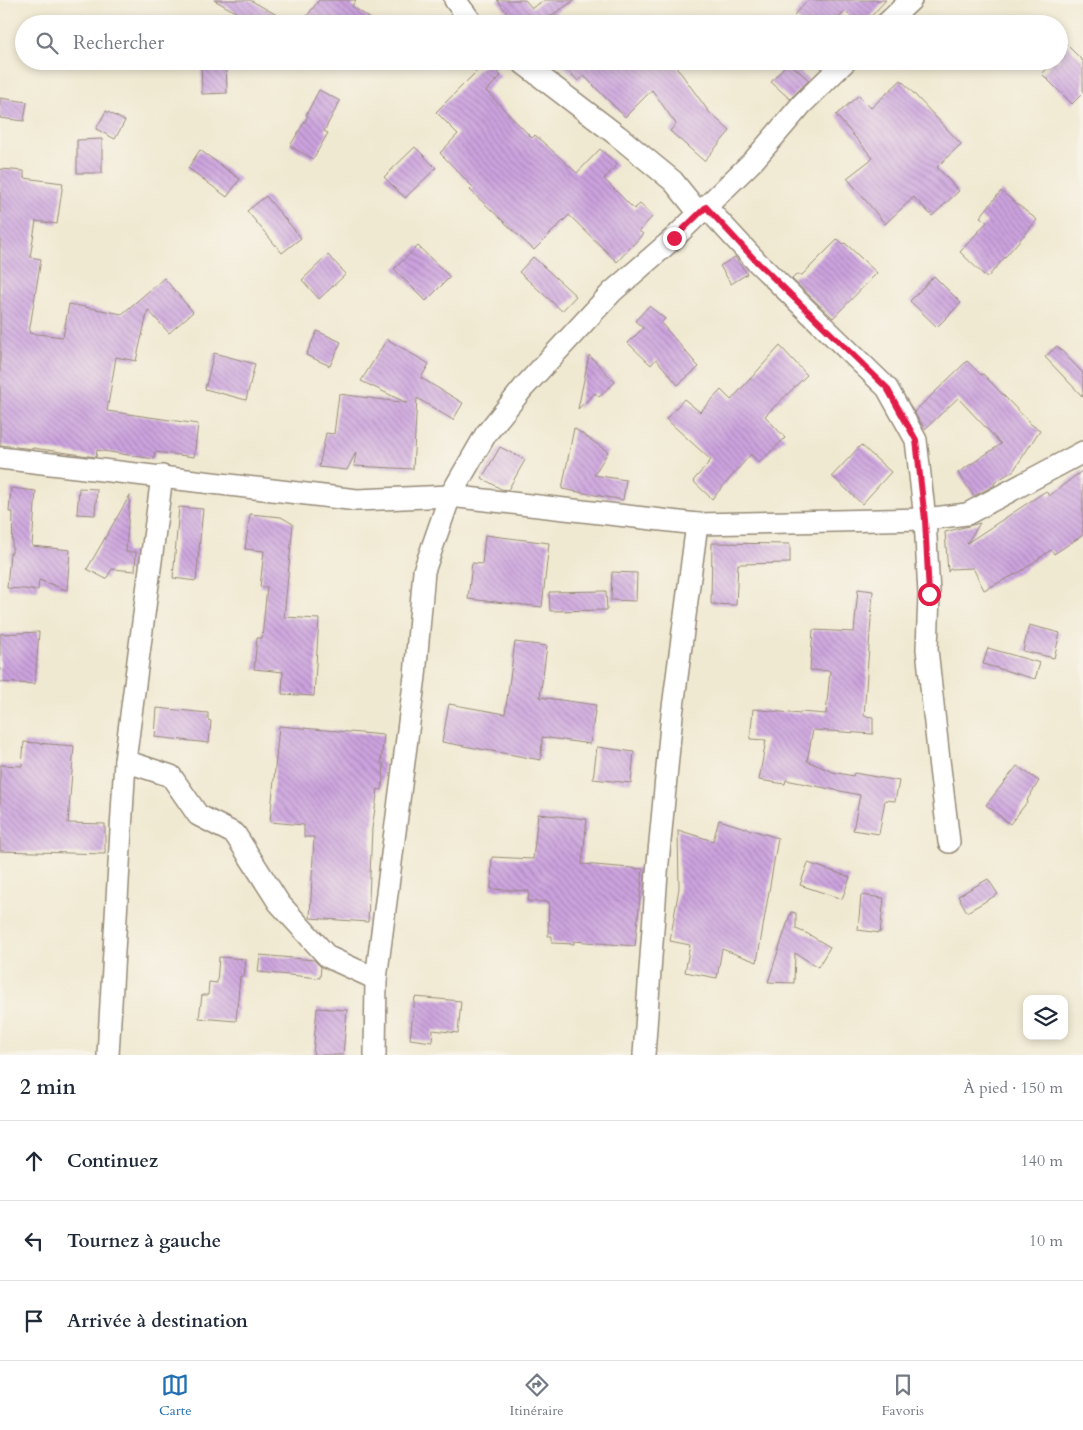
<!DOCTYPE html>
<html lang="fr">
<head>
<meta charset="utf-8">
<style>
  :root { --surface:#fff; --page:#f6f6f7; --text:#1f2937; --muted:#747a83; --line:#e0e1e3; --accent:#1f6fb2 }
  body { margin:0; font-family:Cardo,serif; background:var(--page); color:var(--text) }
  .controls { position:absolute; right:15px; bottom:15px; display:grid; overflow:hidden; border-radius:10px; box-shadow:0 2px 8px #0003 }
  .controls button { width:45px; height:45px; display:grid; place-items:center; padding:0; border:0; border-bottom:1px solid var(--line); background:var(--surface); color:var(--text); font:25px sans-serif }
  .stop { position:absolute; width:15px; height:15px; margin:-11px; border:4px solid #e11d48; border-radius:50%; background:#fff }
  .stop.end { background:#e11d48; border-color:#fff; box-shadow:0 1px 5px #0008 }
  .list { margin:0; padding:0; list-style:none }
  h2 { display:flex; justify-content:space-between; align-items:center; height:65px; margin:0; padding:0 20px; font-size:21px }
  h2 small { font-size:16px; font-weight:400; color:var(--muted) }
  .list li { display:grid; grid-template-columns:32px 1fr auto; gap:15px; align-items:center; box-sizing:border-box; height:80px; padding:0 20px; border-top:1px solid var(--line) }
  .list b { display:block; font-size:19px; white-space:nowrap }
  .list em { font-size:16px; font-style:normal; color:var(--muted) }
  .icon { flex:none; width:28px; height:28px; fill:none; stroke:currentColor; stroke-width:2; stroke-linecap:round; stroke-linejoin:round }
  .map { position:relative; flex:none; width:1083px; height:1055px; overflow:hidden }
  .search { position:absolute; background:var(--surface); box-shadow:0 2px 8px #0003; left:15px; right:15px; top:15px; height:55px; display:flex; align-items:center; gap:12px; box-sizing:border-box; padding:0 18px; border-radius:28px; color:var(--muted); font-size:19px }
  .sheet { height:305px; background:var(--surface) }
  nav { display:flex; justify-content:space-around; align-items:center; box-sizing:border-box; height:70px; border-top:1px solid var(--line); background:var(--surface); font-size:14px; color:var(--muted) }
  nav a { display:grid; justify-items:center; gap:2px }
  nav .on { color:var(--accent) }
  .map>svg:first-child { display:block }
</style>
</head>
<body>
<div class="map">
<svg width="1083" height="1055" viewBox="0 0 1083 1055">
  <defs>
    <pattern id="building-back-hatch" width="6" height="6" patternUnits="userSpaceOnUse" patternTransform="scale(1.25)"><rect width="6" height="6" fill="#cca3df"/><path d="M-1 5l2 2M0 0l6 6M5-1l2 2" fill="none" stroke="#a785b4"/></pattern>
  </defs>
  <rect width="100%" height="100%" fill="#f7f3e8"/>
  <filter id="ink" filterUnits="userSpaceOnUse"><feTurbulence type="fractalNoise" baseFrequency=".02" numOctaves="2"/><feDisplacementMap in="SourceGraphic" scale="10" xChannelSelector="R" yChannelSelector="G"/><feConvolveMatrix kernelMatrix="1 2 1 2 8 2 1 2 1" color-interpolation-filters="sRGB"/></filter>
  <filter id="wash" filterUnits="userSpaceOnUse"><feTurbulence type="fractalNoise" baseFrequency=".0096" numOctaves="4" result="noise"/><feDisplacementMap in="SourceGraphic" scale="20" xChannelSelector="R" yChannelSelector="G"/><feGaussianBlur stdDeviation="1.12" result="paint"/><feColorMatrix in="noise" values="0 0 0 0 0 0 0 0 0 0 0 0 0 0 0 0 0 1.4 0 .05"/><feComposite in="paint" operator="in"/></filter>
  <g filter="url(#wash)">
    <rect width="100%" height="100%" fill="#f0e9d2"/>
    <g id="blocks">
      <g fill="url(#building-back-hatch)">
        <path d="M 214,0 L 250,0 L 293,24 L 257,24 Z"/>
        <path d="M 319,0 L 356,0 L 352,6 L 378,24 L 301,24 Z"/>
        <path d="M 497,0 L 525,0 L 532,8 L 545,0 L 575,0 L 543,21 L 545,24 L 507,24 L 513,20 Z"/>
        <path d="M 808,0 L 886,0 L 864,24 L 859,24 L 845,11 L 833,24 L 803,24 L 794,15 Z"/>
        <path d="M 1059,37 L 1083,61 L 1083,93 L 1072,104 L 1042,74 L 1054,61 L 1059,61 Z"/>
        <path d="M 201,61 L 226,61 L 227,93 L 202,94 Z"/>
        <path d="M 487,61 L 501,76 L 486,91 L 532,138 L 535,135 L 577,173 L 600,149 L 617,165 L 604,179 L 634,209 L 640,204 L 653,216 L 639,231 L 643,234 L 617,262 L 569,215 L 534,250 L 470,190 L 473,187 L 440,153 L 458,134 L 436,112 Z"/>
        <path d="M 559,61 L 672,61 L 709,112 L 730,131 L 704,161 L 670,131 L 676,124 L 652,90 L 625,117 L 584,76 L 578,81 Z"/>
        <path d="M 788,62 L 809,80 L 790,99 L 771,82 Z"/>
        <path d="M 901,80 L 961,144 L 937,167 L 959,191 L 932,216 L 914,197 L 885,224 L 847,178 L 873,158 L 836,115 L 859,95 L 871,108 Z"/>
        <path d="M 319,90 L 340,101 L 324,131 L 328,133 L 313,159 L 290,146 L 308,116 L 306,115 Z"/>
        <path d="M 0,98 L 27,102 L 24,121 L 0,118 Z"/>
        <path d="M 106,111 L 125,121 L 115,139 L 96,129 Z"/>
        <path d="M 102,139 L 102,173 L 77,173 L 77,140 Z"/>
        <path d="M 415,147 L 436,168 L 405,198 L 384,177 Z"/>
        <path d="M 200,150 L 240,179 L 227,197 L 188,168 Z"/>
        <path d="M 0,169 L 24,171 L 24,178 L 63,183 L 57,224 L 36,221 L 30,257 L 41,259 L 29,333 L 63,337 L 69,304 L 122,314 L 164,278 L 193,312 L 169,333 L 148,310 L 136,361 L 116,357 L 107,411 L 198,424 L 194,457 L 155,452 L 154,459 L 97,450 L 96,457 L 33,448 L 33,449 L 0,445 Z"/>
        <path d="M 1001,191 L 1037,220 L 987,278 L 960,252 L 987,222 L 980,217 Z"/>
        <path d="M 266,196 L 301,238 L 282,253 L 247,211 Z"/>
        <path d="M 838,239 L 843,244 L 845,243 L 877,273 L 833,318 L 792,279 L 796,275 L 802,275 Z"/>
        <path d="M 418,246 L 450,277 L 426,301 L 394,269 Z"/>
        <path d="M 328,255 L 346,274 L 319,299 L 302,280 Z"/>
        <path d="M 533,257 L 576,296 L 562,311 L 519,272 Z"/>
        <path d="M 735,257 L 747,274 L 731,284 L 720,266 Z"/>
        <path d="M 934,276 L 961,303 L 937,327 L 910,301 Z"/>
        <path d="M 649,306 L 665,319 L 661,323 L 699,367 L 678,385 L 656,359 L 651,365 L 628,343 L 643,328 L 635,321 Z"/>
        <path d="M 317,331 L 341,342 L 330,366 L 306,355 Z"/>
        <path d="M 387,339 L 429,364 L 421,378 L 463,403 L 453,420 L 417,398 L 413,469 L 354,466 L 356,452 L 347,470 L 319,467 L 326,433 L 334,434 L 339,394 L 407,403 L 361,381 Z"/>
        <path d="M 780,346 L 807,375 L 765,416 L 785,438 L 759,463 L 751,454 L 712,499 L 693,481 L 711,460 L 666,419 L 684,399 L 700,412 L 721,390 L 731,400 Z"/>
        <path d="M 1057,346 L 1083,373 L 1083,397 L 1045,357 Z"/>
        <path d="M 214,353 L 255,364 L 246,400 L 205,389 Z"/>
        <path d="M 589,355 L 615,382 L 599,397 L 595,393 L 578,409 Z"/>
        <path d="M 967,361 L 981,375 L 983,374 L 1032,425 L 1040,430 L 1014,470 L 994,483 L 995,485 L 974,496 L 958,473 L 1001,444 L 958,398 L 925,429 L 914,412 Z"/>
        <path d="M 574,428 L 608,452 L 594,475 L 626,480 L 623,500 L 562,489 Z"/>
        <path d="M 861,445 L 891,472 L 862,504 L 832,476 Z"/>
        <path d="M 500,447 L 525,460 L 508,490 L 501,489 L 482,478 Z"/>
        <path d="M 1083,470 L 1083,535 L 1054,554 L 1051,550 L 1020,572 L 984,590 L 973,568 L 950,569 L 948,572 L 945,532 L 980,523 L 967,543 L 1046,491 L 1049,496 Z"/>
        <path d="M 11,488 L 36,491 L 32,546 L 70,550 L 67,590 L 39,580 L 38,590 L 7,588 L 10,553 L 12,553 L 13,512 L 9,512 Z"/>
        <path d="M 79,488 L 97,489 L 95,515 L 77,514 Z"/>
        <path d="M 130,495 L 126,552 L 136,552 L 135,571 L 112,569 L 106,579 L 87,569 Z"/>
        <path d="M 179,507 L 203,509 L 196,581 L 173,578 Z"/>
        <path d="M 250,514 L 281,517 L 293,524 L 284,617 L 319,619 L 314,696 L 282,694 L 283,672 L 254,669 L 257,638 L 262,638 L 267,587 L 260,587 L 264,551 L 245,549 Z"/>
        <path d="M 485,535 L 549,543 L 542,607 L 468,599 L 472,563 L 482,564 Z"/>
        <path d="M 712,543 L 790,544 L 790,563 L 738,564 L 736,605 L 711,604 Z"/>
        <path d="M 612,572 L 637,573 L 636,601 L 611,600 Z"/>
        <path d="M 858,589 L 873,591 L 864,716 L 873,717 L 873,734 L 813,730 L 807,761 L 833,772 L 853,776 L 854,773 L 899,781 L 895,801 L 885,800 L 879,834 L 853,830 L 860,795 L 786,780 L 785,784 L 759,780 L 766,740 L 750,739 L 753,709 L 800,714 L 800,712 L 826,714 L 830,671 L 810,670 L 813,630 L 854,632 Z"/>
        <path d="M 606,591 L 607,610 L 550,611 L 549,592 Z"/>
        <path d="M 1029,625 L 1060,633 L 1054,658 L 1023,651 Z"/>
        <path d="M 39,632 L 35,684 L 0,682 L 0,634 Z"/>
        <path d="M 515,642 L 547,646 L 540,697 L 596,705 L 590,744 L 542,737 L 541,760 L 442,742 L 449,704 L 505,714 Z"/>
        <path d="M 988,648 L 1040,663 L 1035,679 L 983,664 Z"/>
        <path d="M 157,708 L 208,713 L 208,720 L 211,721 L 209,743 L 155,737 Z"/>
        <path d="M 279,726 L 384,735 L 381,763 L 384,763 L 382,790 L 378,789 L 372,828 L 368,922 L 310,918 L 314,837 L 304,837 L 304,825 L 270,822 Z"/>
        <path d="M 24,742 L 74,746 L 68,823 L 105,824 L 105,854 L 0,851 L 0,765 L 22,766 Z"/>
        <path d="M 597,747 L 634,752 L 631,783 L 593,779 Z"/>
        <path d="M 1017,766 L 1039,781 L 1027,800 L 1028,801 L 1010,824 L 986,805 Z"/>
        <path d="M 538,814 L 587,819 L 582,864 L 643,869 L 635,946 L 574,941 L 574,944 L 552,943 L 552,936 L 548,936 L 549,902 L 528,901 L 529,891 L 491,889 L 492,857 L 533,859 Z"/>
        <path d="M 719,820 L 778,838 L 757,962 L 722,949 L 717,978 L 685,972 L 690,945 L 670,941 L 679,888 L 678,830 L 713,841 Z"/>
        <path d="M 808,863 L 850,877 L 842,899 L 800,885 Z"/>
        <path d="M 988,879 L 998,894 L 967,912 L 958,896 Z"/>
        <path d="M 861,895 L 884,898 L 880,933 L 858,930 Z"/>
        <path d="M 791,912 L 796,913 L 796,929 L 808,934 L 830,947 L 818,967 L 795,953 L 794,983 L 768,982 Z"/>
        <path d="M 260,955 L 314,960 L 321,967 L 320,978 L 258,972 Z"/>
        <path d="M 219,957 L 246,959 L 244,977 L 240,976 L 236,1021 L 199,1018 L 202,995 L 208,995 L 209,982 L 217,983 Z"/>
        <path d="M 415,997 L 461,1001 L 458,1033 L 433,1030 L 432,1042 L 410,1039 Z"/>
        <path d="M 317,1008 L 347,1010 L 343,1055 L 313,1055 Z"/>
      </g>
    </g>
  </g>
  <g filter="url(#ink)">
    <use href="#blocks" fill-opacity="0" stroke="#968a78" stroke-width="1"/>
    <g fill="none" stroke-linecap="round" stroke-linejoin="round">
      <defs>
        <g id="street">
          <path d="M 455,0 L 473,24"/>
          <path d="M 886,24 L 911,0"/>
          <path d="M 520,61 L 618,136 L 673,181 L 699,213"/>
          <path d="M 706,207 L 756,261 L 887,388 L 916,440 L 925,519 L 929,594 L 927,649 L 939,760 L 949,842"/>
          <path d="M 0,458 L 357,500 L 450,496 L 697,524 L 925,519 L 967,514 L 1083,452"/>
          <path d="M 125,761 L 171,776 L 198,815 L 235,834 L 279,903 L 328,957 L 376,979"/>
          <path d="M 108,1055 L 125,761 L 162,476"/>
          <path d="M 375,1055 L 376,979 L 415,676 L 424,571 L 450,496 L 486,434 L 524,387 L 612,292 L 674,238 L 754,160 L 802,104 L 846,61"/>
          <path d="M 644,1055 L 657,873 L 672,715 L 697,524"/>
        </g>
      </defs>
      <use href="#street" stroke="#968a78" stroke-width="24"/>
      <use href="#street" stroke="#fff" stroke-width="21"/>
    </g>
  </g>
  <g fill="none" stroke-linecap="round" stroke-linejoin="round" filter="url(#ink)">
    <path stroke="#e11d48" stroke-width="6" d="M 674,238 L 706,207 L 756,261 L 887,388 L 916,440 L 925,520 L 929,594"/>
  </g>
</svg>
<div class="controls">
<button><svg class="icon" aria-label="layers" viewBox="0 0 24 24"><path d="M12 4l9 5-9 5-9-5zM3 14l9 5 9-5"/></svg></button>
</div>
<div class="stop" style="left:929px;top:594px"></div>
<div class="stop end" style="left:674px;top:238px"></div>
<div class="search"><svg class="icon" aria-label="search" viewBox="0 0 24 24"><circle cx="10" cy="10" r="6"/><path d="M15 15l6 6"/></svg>Rechercher</div>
</div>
<section class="sheet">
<h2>2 min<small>À pied · 150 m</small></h2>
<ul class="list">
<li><svg class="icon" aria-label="ahead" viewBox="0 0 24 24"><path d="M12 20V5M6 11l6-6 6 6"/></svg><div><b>Continuez</b></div><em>140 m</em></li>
<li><svg class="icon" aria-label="left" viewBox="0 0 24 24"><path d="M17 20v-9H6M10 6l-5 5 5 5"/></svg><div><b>Tournez à gauche</b></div><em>10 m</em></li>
<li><svg class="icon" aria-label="arrive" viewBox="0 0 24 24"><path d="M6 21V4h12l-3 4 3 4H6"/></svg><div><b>Arrivée à destination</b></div></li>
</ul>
</section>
<nav>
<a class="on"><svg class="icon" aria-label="map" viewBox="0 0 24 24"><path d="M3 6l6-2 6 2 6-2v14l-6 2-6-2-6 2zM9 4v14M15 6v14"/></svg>Carte</a>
<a><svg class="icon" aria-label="directions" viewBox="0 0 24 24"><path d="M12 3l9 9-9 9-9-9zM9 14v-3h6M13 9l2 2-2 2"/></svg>Itinéraire</a>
<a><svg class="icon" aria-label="saved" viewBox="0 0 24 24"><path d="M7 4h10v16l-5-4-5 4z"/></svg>Favoris</a>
</nav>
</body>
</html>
